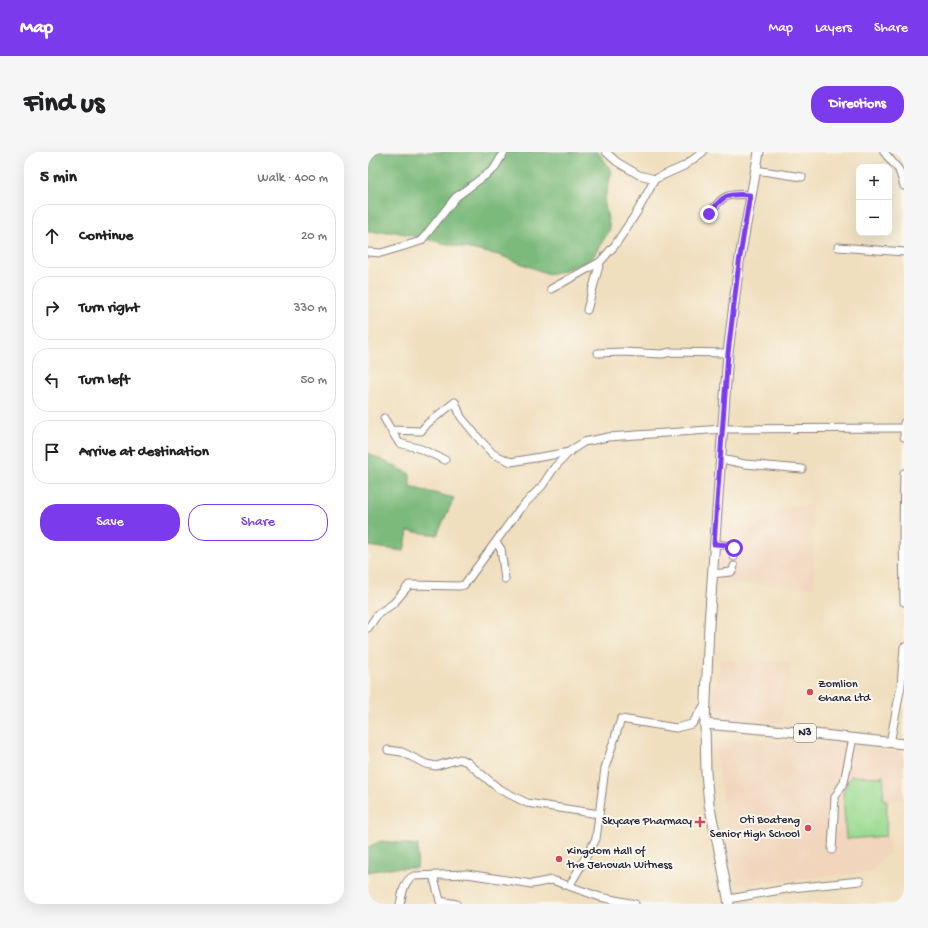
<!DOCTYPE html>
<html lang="en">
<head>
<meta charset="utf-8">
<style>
  :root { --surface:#fff; --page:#f6f6f6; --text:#202124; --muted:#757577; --line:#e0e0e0; --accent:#7c3aed }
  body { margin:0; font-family:"Gochi Hand",sans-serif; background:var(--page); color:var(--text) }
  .controls { position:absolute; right:12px; top:12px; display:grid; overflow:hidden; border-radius:8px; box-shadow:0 4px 16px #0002 }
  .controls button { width:36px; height:36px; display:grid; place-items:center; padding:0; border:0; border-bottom:1px solid var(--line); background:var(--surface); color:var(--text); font:20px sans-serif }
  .stop { position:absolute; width:12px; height:12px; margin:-9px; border:3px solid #7c3aed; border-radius:50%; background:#fff }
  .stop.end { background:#7c3aed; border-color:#fff; box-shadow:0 1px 4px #0008 }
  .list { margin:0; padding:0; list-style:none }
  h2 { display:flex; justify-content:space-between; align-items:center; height:52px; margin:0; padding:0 16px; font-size:17px }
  h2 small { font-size:13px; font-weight:400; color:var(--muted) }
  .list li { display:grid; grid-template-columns:26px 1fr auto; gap:12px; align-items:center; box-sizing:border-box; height:64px; margin:0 8px 8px; padding:0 8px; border:1px solid var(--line); border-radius:16px }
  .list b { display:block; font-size:15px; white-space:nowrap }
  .list em { font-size:13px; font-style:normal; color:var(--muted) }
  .actions { display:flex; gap:8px; padding:12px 16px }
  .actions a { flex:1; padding:9px 0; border:1px solid var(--accent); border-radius:16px; text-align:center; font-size:14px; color:var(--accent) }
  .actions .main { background:var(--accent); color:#fff }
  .icon { flex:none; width:22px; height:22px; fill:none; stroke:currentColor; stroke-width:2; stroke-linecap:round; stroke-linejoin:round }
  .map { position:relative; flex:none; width:536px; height:752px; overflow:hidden; border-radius:16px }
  header { display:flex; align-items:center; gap:24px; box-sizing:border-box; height:56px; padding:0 20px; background:var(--accent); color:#fff }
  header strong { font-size:19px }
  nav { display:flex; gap:22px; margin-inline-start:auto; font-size:14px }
  .intro { display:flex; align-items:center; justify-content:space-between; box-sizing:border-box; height:96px; padding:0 24px }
  h1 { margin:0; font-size:28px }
  .button { padding:10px 18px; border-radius:16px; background:var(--accent); color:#fff; font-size:14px; font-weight:700 }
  main { display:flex; gap:24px; padding:0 24px }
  aside { flex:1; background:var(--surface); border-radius:16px; box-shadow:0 4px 16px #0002 }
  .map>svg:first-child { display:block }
</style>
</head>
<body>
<header>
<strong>Map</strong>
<nav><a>Map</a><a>Layers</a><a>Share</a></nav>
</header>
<div class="intro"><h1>Find us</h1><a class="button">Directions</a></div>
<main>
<aside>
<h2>5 min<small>Walk · 400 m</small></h2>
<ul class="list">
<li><svg class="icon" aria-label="ahead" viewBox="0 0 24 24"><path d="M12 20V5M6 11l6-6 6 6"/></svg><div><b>Continue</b></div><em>20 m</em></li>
<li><svg class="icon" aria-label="right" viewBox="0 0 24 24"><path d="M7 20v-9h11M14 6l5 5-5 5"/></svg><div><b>Turn right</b></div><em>330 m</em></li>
<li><svg class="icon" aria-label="left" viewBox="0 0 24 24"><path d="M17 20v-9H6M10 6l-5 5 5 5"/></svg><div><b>Turn left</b></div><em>50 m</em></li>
<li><svg class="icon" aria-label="arrive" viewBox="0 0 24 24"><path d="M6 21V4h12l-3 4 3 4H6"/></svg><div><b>Arrive at destination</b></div></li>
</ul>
<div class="actions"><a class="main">Save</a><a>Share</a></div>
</aside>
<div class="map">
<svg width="536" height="752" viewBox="0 0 536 752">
  <rect width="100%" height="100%" fill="#fbf7ec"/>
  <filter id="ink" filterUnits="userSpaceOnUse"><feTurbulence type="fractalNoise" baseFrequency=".025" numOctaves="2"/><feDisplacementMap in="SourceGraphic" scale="8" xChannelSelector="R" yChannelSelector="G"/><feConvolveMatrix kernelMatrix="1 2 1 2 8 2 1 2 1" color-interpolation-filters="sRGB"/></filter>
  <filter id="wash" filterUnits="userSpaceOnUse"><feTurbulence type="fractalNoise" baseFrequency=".012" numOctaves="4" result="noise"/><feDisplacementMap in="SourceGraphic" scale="16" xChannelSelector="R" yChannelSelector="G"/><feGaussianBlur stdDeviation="0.9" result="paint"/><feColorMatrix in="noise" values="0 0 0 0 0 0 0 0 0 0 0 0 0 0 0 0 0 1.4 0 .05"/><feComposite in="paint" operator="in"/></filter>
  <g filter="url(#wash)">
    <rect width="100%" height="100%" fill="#f0dfbf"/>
    <g fill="#f1d5bd">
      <path d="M 444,352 L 446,435 L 350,431 L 356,362 Z"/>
      <path d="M 352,508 L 423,510 L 412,576 L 344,563 Z"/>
      <path d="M 389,588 L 487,595 L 536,601 L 536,649 L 520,647 L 521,702 L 511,708 L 505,719 L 376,733 L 375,731 L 368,732 L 347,597 L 355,589 Z"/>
    </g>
    <path fill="#9ada91" stroke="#5e7e66" d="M 483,624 L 516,625 L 515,648 L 519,648 L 518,684 L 478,687 L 475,640 Z"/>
    <g fill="#7bba7b" stroke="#4e6e5b">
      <path d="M 0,0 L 230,0 L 244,19 L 236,49 L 242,77 L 223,108 L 183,123 L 131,103 L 92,95 L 28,80 L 0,80 Z"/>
      <path d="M 0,301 L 42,322 L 42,335 L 86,346 L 69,383 L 40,379 L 36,399 L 0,394 Z"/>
      <path d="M 13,689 L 50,693 L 49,716 L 22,716 L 0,720 L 0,695 Z"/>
    </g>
  </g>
  <g filter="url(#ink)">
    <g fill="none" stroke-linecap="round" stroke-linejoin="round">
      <defs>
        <g id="minor">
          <path d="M 238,0 L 249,10 L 271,23 L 287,27 L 316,14 L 335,0"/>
          <path d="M 516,0 L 531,18 L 536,34"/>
          <path d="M 387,18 L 434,25"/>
          <path d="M 341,62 C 355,43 359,41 382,43"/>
          <path d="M 470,95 L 536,100"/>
          <path d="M 0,100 L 13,101 L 53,89 L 88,45 L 126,17 L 136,0"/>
          <path d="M 183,137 L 232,110 L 247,93 L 269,60 L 287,27"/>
          <path d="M 219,158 L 232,110"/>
          <path d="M 230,201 L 255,200 L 294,202 L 303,200 L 360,201"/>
          <path d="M 16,266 L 23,278 L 53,279 L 60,271 L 87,250 L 93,265 L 112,288 L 125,302 L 143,310 L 202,300"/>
          <path d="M 536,271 L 536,285"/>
          <path d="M 23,278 L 31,291 L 53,297 L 77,308"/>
          <path d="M 353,307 L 377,312 L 434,317"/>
          <path d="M 536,321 L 535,378 L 536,450"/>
          <path d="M 128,391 L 133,397 L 137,427"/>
          <path d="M 346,392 L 365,394 L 366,405"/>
          <path d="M 344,422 L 363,420 L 365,418 L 366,414"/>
          <path d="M 0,476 L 10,462 L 26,451 L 41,433 L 92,434 L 96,433 L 151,358 L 174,334 L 186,316 L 202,299 L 216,290 L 240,285 L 355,277 L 536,276"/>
          <path d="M 522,591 L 533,534 L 536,495"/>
          <path d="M 20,598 L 34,600 L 58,612 L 68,614 L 92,607 L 99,610 L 131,637 L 159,651 L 231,662"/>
          <path d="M 464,698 L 467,645 L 476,630 L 485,586"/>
          <path d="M 65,723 L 73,752"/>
          <path d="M 202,733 L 228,687 L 237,616 L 253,567 L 308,576 L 324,572 L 338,551"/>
          <path d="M 361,747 L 424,736 L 492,729"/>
          <path d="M 72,749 L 88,752"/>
          <path d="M 32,752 C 35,741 35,729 46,724 L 99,722 L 164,732 L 184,728 L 232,745 L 267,752"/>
        </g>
        <g id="major">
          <path d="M 337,572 L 428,580 L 536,592"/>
          <path d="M 361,752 L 353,707 L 341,652 L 338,621 L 337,572 L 341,473 L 360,201 L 371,111 L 391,0"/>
        </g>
      </defs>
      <use href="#minor" stroke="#89807d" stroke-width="9"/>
      <use href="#major" stroke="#89807d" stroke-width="11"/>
      <use href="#minor" stroke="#fff" stroke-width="7"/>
      <use href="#major" stroke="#fff" stroke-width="9"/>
    </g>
  </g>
  <g fill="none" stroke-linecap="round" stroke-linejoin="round" filter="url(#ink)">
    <path stroke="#7c3aed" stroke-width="5" d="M 341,62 C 355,43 359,41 382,43 L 371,111 L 360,201 L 346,392 L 362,393 L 366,396"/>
  </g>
  <g fill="#d1495b" stroke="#fbf7ec" stroke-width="1.5">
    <circle cx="442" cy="540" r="4"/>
    <path d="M330 664h4v4h4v4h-4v4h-4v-4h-4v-4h4z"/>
    <circle cx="440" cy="676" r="4"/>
    <circle cx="191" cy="707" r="4"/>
  </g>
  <g text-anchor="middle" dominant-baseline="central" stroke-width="4" stroke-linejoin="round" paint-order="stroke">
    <rect fill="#fbf7ec" stroke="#636270" stroke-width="1" x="426" y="572" width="22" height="18" rx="3"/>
    <g font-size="11" font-weight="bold" fill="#22223b">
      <text x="437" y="581">N3</text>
    </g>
    <g font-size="12" fill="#22223b" stroke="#fbf7ec" text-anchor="start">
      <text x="450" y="533">Zomlion<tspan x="450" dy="14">Ghana Ltd</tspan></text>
      <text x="432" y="669" text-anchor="end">Oti Boateng<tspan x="432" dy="14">Senior High School</tspan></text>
      <text x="324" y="670" text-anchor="end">Skycare Pharmacy</text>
      <text x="199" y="700">Kingdom Hall of<tspan x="199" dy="14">the Jehovah Witness</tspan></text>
    </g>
  </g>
</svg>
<div class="controls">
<button>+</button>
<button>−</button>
</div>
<div class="stop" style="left:366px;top:396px"></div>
<div class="stop end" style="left:341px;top:62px"></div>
</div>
</main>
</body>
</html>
